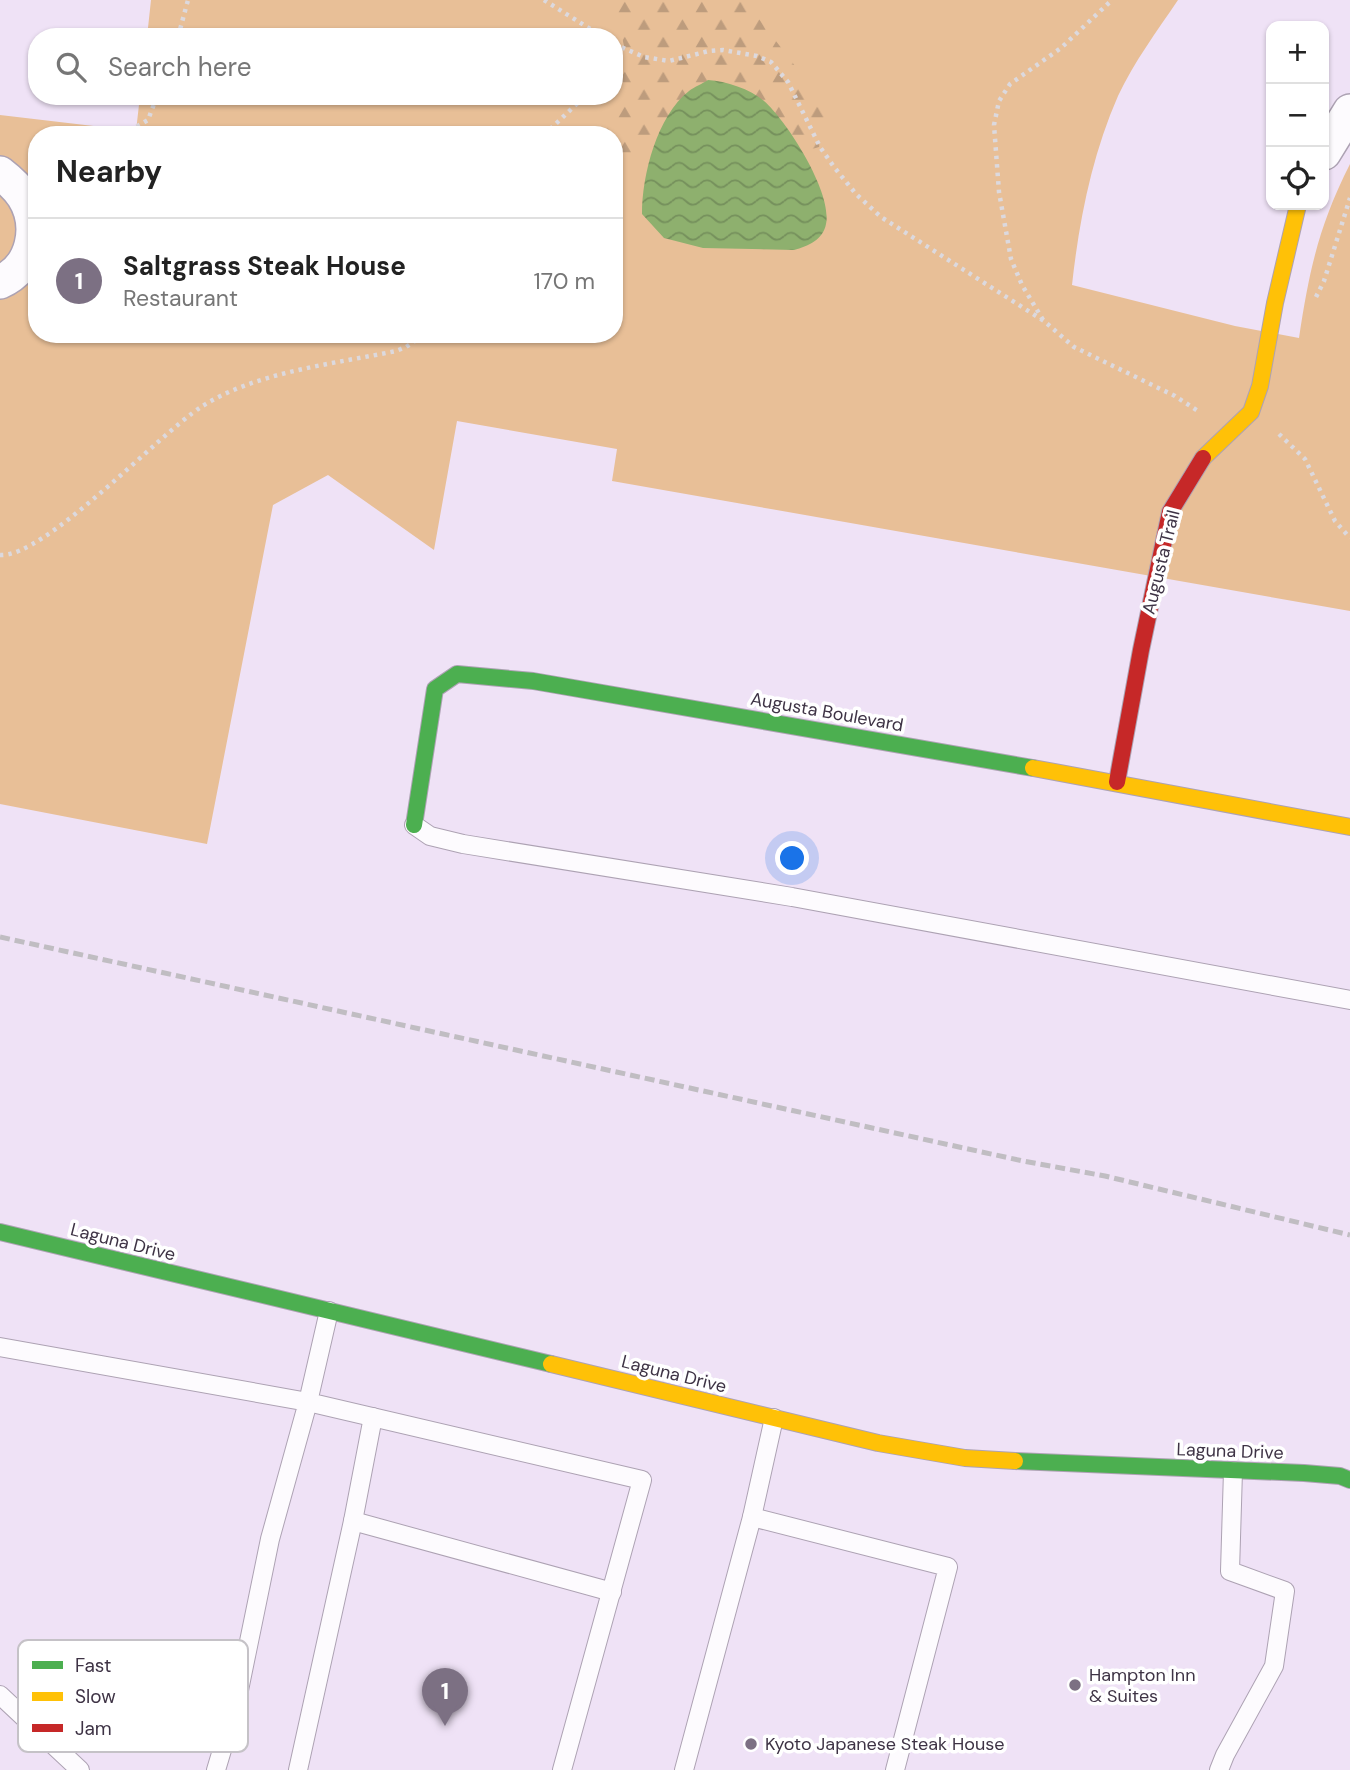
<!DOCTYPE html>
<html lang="en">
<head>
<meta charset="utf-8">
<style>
  :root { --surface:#fff; --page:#f6f6f6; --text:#222; --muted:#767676; --line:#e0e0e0; --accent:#7c7083 }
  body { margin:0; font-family:"DM Sans",sans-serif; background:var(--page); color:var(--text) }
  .controls { position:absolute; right:21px; top:21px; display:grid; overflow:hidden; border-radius:14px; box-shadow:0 2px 5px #0004 }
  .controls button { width:63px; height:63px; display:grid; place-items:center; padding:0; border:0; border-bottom:2px solid var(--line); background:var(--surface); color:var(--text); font:35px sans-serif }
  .you { position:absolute; left:793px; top:859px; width:24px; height:24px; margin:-18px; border:5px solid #fff; border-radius:50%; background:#1a73e8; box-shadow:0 0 0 10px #1a73e833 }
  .badge { display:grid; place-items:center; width:46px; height:46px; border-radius:50%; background:var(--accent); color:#fff; font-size:23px; font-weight:700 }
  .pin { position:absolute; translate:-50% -58px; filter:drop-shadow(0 2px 4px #0008) }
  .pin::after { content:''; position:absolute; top:37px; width:24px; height:21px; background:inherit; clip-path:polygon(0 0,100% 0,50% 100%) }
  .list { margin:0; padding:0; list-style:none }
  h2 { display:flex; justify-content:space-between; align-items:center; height:91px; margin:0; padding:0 28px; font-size:30px }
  h2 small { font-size:23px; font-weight:400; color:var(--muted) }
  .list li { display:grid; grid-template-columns:46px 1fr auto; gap:21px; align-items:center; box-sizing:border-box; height:126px; padding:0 28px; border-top:2px solid var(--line) }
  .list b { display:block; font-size:26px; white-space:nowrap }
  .list p { margin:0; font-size:23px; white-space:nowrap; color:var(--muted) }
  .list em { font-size:23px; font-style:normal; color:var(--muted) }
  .icon { flex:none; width:38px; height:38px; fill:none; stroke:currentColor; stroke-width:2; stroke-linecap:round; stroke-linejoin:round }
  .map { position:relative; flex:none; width:1350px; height:1770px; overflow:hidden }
  .search { position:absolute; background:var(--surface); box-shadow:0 2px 5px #0004; left:28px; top:28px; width:595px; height:77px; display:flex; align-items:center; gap:18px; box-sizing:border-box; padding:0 24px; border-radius:28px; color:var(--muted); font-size:26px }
  .panel { position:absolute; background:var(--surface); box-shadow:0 2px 5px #0004; left:28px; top:126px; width:595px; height:217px; border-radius:28px }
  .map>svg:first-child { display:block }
</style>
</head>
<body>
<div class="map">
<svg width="1350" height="1770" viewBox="0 0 1350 1770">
  <defs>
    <pattern id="forest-firs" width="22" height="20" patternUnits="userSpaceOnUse" patternTransform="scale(1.75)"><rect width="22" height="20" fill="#e8bf97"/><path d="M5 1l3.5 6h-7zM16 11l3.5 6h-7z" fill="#bd9c7d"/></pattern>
    <pattern id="water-waves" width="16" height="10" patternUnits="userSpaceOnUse" patternTransform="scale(1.75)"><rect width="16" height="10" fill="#8eb06e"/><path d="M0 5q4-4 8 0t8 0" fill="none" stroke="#75905c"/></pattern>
  </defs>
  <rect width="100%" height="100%" fill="#efe2f6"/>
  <path fill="#e8bf97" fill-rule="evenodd" d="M 151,0 L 1178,0 C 1157,31 1134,62 1118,96 C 1092,155 1079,221 1072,285 L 1235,326 L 1299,338 C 1309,271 1319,225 1350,164 L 1350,611 L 612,481 L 617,449 L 457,421 L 434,550 L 328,475 L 273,505 L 207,844 L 0,804 L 0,115 L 136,131 L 140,96 L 614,96 L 614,37 L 147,37 ZM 37,135 L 614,135 L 614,334 L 37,334 Z"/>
  <path fill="url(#forest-firs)" d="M 599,0 L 753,0 L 750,7 L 818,96 L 827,121 L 819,147 L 791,155 L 687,125 L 643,155 L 616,162 L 614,135 L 606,135 L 626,55 L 620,28 Z"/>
  <path fill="url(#water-waves)" d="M 708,80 C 726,81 750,89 764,101 C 787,121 833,193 826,224 C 823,240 808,246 794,250 L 703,248 L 664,238 L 642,214 C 642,175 657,116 689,91 C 694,87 702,84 708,80 Z"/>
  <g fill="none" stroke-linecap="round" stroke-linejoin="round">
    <defs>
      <g id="lane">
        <path d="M 414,825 L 430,836 L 463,844 L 792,897 L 1350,1000"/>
        <path d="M 329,1311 L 308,1402 L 642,1480 L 562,1770"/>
        <path d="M 0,1347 L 308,1402 L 270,1539 L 237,1700 L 216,1770"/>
        <path d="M 774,1418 L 752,1517 L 948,1567 L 895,1770"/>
        <path d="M 353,1521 L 612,1592"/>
        <path d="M 0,1695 L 80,1770"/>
        <path d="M 298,1770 L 353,1521 L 373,1417"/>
        <path d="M 684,1770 L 752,1517"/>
        <path d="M 1219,1770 L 1225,1755 L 1274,1666 L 1285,1591 L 1230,1571 L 1233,1471"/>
      </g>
      <g id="street">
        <path d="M 1324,153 L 1350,111"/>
        <path d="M 0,173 C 9,180 17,187 23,196 C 42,226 33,268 0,282"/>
      </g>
      <g id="fast">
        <path d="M 414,825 L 435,689 L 457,674 L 533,681 L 1033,768"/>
        <path d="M 0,1232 L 551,1364"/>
        <path d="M 1015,1461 L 1304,1473 L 1340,1476 L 1350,1480"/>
      </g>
      <g id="slow">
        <path d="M 1203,458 L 1251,412 L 1260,386 L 1275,303 L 1298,205"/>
        <path d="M 1033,768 L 1350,827"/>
        <path d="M 551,1364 L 878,1443 L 965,1458 L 1015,1461"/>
      </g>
      <path id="jam" d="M 1117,782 L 1141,650 L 1170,512 L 1203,458"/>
    </defs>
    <use href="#lane" stroke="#ada2b3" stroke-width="20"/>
    <use href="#street" stroke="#ada2b3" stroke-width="36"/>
    <use href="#fast" stroke="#ada2b3" stroke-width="18"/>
    <use href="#slow" stroke="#ada2b3" stroke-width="18"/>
    <use href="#jam" stroke="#ada2b3" stroke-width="18"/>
    <g stroke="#dcd9de" stroke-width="4.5" stroke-dasharray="3.5 5" stroke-linecap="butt">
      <path d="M 544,0 L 603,37"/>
      <path d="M 178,37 L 188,0"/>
      <path d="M 614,44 L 644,57 L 669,61 L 709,51 L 723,50 L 757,56 L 771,62 L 788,82 L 820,147 L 834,167 L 856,194 L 881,217 L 1044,321 L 1074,347 L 1175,396 L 1198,411"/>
      <path d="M 614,58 L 621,48"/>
      <path d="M 122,135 L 148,120 L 157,96"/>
      <path d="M 544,135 L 585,96"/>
      <path d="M 1316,297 L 1324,281 L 1350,198"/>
      <path d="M 1043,320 L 1022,285 L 1011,259 L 999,192 L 994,125 L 999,101 L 1010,84 L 1061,48 L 1112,0"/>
      <path d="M 1279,434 L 1305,459 L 1335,521 L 1350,538"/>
      <path d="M 0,555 C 44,558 158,435 201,407 C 255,372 333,364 396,351 L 406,347 L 425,334"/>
    </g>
    <use href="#lane" stroke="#fdfbfe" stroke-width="18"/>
    <use href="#street" stroke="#fdfbfe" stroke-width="33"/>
    <use href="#fast" stroke="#4caf50" stroke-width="16"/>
    <use href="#slow" stroke="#ffc107" stroke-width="16"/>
    <use href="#jam" stroke="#c62828" stroke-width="16"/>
    <path stroke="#c0bdc2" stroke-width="5" stroke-dasharray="10 5" stroke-linecap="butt" d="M 0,937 L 1023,1161 L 1105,1176 L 1350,1235"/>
  </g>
  <g fill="#7c7083" stroke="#fff" stroke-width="2.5">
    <circle cx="1075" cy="1685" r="7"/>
    <circle cx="751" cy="1744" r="7"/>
  </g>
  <g text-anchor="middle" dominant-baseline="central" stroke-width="7" stroke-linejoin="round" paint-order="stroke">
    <g font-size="18" fill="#3e3345" stroke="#fff">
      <text transform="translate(1161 562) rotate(-76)">Augusta Trail</text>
      <text transform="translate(827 712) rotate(10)">Augusta Boulevard</text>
      <text transform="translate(123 1242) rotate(14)">Laguna Drive</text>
      <text transform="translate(674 1374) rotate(14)">Laguna Drive</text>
      <text transform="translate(1230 1451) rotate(2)">Laguna Drive</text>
    </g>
    <g font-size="18" fill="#3e3345" stroke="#fff" text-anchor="start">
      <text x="1089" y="1675">Hampton Inn<tspan x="1089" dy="21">&amp; Suites</tspan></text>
      <text x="765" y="1744">Kyoto Japanese Steak House</text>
    </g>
  </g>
  <rect x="18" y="1640" width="230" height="112" rx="10" fill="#fff" stroke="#c5c2c7" stroke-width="2"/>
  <rect x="32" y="1661" width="31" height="8" fill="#4caf50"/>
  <rect x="32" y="1692" width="31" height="9" fill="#ffc107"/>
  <rect x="32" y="1724" width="31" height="8" fill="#c62828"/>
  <g font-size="19" fill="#3e3345">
    <text x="75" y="1672">Fast</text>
    <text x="75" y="1703">Slow</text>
    <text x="75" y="1735">Jam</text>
  </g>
</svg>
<div class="controls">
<button>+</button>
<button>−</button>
<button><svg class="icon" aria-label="locate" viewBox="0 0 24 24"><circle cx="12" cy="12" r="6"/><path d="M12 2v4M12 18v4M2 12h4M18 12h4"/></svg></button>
</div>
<div class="you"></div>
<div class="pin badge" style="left:445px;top:1726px">1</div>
<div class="search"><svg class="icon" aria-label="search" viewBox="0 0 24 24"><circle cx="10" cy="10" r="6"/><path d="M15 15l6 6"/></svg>Search here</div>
<section class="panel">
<h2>Nearby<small></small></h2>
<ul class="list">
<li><span class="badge">1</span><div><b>Saltgrass Steak House</b><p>Restaurant</p></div><em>170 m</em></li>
</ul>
</section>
</div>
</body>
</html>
